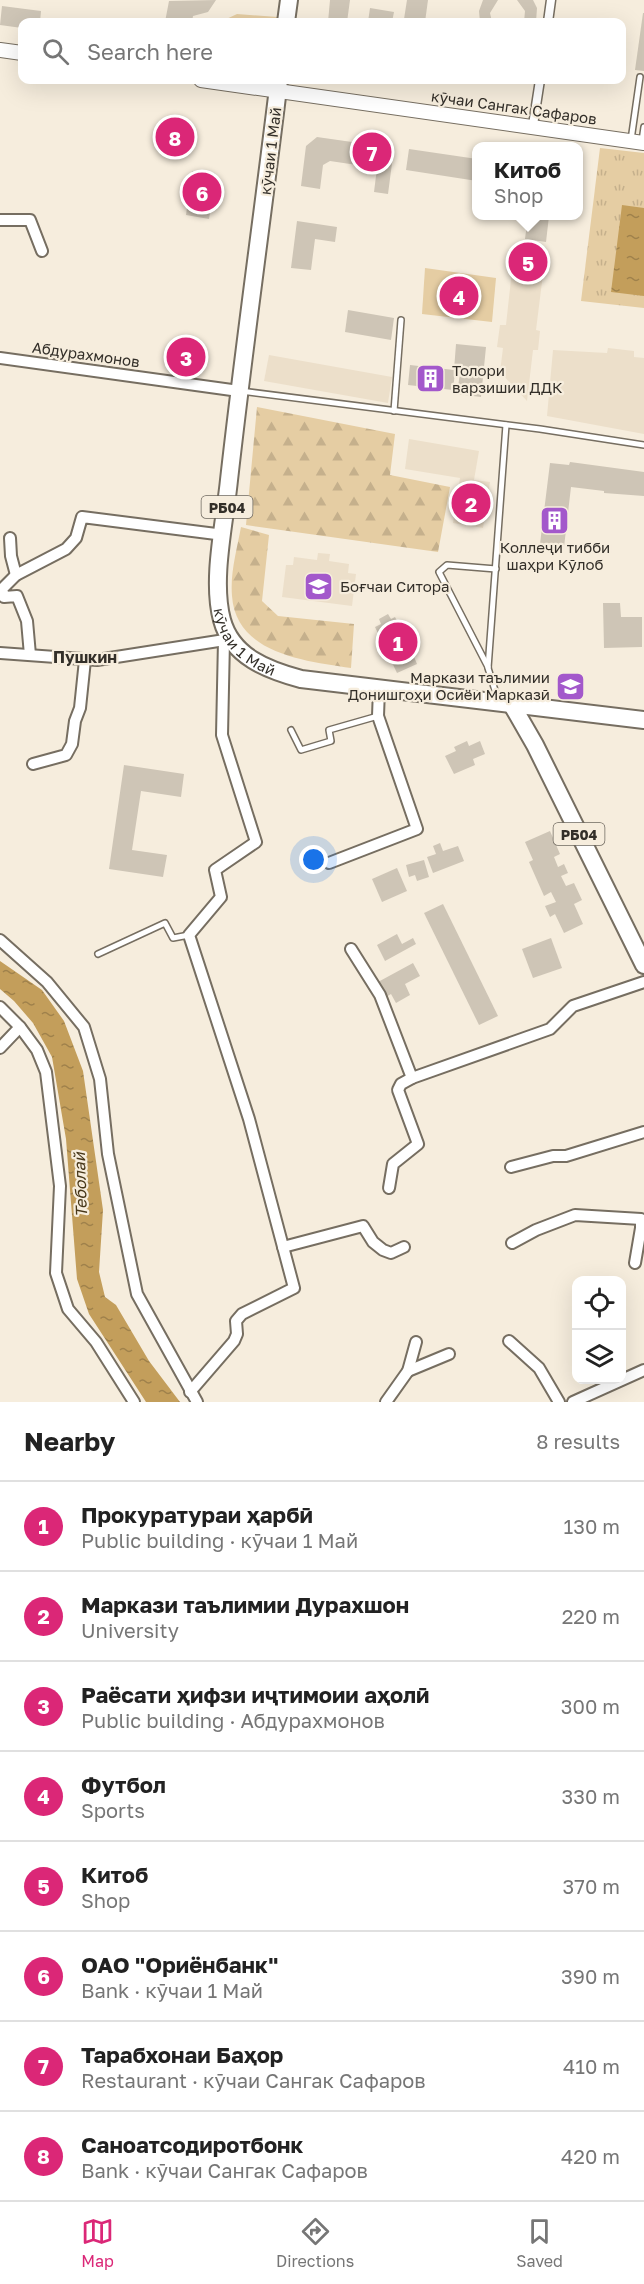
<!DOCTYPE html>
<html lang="en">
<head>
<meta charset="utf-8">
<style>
  :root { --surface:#fff; --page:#f6f6f6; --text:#222; --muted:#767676; --line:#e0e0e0; --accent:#db2777 }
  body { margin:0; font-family:"Golos Text",sans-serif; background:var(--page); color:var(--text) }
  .controls { position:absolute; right:18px; bottom:18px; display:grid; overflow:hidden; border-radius:12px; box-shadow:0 6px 24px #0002 }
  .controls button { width:54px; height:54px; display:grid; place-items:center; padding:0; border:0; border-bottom:2px solid var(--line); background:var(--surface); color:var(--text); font:30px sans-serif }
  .you { position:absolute; left:314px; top:860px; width:21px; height:21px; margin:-15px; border:4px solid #fff; border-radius:50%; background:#1a73e8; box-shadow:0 0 0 9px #1a73e833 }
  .badge { display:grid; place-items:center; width:39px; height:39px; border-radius:50%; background:var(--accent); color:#fff; font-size:20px; font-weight:700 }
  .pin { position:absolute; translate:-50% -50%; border:3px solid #fff; box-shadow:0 2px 6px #0006 }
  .popup { position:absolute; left:472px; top:142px; width:111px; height:78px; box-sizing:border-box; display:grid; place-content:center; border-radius:12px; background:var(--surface); filter:drop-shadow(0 2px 4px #0005); font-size:20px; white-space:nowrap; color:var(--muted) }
  .popup b { font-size:22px; color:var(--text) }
  .popup::after { content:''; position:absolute; left:50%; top:100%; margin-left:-12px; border:12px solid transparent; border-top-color:var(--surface) }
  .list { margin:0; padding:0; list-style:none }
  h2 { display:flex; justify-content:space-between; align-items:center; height:78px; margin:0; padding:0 24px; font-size:26px }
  h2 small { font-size:20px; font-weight:400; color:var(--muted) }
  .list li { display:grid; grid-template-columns:39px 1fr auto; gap:18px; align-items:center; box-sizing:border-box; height:90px; padding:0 24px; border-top:2px solid var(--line) }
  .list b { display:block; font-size:22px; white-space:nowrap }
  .list p { margin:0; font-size:20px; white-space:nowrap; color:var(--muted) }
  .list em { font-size:20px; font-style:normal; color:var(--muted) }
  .icon { flex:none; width:33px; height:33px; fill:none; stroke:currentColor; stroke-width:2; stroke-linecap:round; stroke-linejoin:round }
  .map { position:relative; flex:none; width:644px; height:1402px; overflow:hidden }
  .search { position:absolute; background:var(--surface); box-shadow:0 6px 24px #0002; left:18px; right:18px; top:18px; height:66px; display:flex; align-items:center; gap:15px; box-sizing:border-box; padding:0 21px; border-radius:12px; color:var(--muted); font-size:22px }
  .sheet { height:798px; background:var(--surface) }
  nav { display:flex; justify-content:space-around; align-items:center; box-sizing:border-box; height:84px; border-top:2px solid var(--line); background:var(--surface); font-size:16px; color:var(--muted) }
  nav a { display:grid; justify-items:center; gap:3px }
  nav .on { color:var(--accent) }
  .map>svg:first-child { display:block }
</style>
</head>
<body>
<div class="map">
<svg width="644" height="1402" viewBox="0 0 644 1402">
  <defs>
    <pattern id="forest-firs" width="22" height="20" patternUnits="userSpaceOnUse" patternTransform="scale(1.5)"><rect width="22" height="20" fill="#e5cda3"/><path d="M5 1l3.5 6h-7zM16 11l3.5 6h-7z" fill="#c5b08c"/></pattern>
    <pattern id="park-tufts" width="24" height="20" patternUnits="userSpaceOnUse" patternTransform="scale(1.5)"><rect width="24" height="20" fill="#e5cda3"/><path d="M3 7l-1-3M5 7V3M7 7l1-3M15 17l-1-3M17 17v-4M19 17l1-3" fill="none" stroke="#c5b08c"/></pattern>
    <pattern id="water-ripples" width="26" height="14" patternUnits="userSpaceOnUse" patternTransform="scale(1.5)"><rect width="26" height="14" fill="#c39e5b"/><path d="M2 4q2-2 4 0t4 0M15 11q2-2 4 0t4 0" fill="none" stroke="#9f814b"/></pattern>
  </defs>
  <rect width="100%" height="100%" fill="#f6eddd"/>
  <g fill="#ecdfca">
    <path d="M 512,270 L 543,274 L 536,330 L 540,331 L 538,350 L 533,350 L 527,401 L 500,372 L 503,348 L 497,347 L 500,325 L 506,325 Z"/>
    <path d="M 608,348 L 634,351 L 634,357 L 644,358 L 644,434 L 547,416 L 553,350 L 607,353 Z"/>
    <path d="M 269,355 L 392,377 L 388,403 L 264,381 Z"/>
    <path d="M 409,439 L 479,451 L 474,480 L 490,482 L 483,528 L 453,523 L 460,478 L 405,469 Z"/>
    <path d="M 318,553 L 330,554 L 329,561 L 349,564 L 348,573 L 356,574 L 352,606 L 282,597 L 286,565 L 293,565 L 294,557 L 317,560 Z"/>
  </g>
  <path fill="#e5cda3" d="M 425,268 L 496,278 L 492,322 L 422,314 Z"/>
  <g fill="url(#forest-firs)">
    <path d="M 257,407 L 395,434 L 390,475 L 450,487 L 438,552 L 246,525 Z"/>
    <path d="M 241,527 L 269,535 L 262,601 L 278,616 L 354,624 L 351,668 C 306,661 236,654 232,596 C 230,573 237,549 241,527 Z"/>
  </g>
  <g fill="url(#park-tufts)">
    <path d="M 237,14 L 278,17 L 277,22 L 220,22 Z"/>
    <path d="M 600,148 L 644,153 L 644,308 L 581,301 Z"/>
  </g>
  <g fill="url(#water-ripples)">
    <path d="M 622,205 L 644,208 L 644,296 L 611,292 Z"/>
    <path d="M 0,961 L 42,990 L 64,1021 L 83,1071 L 103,1210 L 99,1272 L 105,1297 L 116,1305 L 149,1361 L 180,1402 L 146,1402 L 89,1314 L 77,1279 L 66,1139 L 52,1057 L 33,1023 L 14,1001 L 0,989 Z"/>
  </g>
  <g fill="#cec5b6">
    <path d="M 216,0 L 208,12 L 193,16 L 192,22 L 165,22 L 169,1 Z"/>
    <path d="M 330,0 L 350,0 L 347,22 L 328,22 Z"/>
    <path d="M 407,0 L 428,0 L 425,22 L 404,19 Z"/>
    <path d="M 483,0 L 498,0 L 490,13 L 492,22 L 480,22 L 479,11 Z"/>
    <path d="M 517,0 L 533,0 L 537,8 L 536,22 L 524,22 L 525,11 Z"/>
    <path d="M 2,6 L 41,11 L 40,22 L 22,22 L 22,28 L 0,25 Z"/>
    <path d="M 370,8 L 394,12 L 392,22 L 368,22 Z"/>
    <path d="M 643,13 L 644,13 L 644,71 L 635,70 Z"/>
    <path d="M 317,137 L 394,148 L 388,194 L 374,192 L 377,168 L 330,161 L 323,165 L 320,189 L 301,186 L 306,146 Z"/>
    <path d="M 409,149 L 477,159 L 477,181 L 406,170 Z"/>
    <path d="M 192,171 L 215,173 L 214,189 L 217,195 L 212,201 L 209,219 L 186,215 Z"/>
    <path d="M 528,216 L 549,216 L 546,242 L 525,239 Z"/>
    <path d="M 297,221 L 337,227 L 335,242 L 315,239 L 311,270 L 291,268 Z"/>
    <path d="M 520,257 L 537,259 L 535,269 L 519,266 Z"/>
    <path d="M 348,310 L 394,318 L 391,340 L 345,332 Z"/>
    <path d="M 456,344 L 486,347 L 481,397 L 457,394 L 460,373 L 455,372 L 453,390 L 408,385 L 410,365 L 454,370 Z"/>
    <path d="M 570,462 L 644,472 L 644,496 L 604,493 L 604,491 L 571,487 L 564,547 L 540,544 L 550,463 L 569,465 Z"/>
    <path d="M 603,603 L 620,603 L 621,617 L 642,617 L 642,647 L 604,648 Z"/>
    <path d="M 388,614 L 391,619 L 395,617 L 404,635 L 410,632 L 418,649 L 412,652 L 417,664 L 397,673 L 375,627 L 381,624 L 379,619 Z"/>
    <path d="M 467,741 L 469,746 L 480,741 L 485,754 L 473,759 L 475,765 L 454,774 L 445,756 L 456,751 L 454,747 Z"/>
    <path d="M 124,765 L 184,774 L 181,797 L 141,791 L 132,850 L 167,855 L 163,877 L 109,869 Z"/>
    <path d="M 550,831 L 560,854 L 554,857 L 558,867 L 564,864 L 568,873 L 561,876 L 566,886 L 574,883 L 582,900 L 574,904 L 583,924 L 564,933 L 555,914 L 550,917 L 545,906 L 556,902 L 551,892 L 544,896 L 529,862 L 533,860 L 525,842 Z"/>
    <path d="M 440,843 L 443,851 L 458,846 L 464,861 L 433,873 L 427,857 L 436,854 L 433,846 Z"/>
    <path d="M 424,860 L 429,877 L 417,881 L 415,875 L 409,877 L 406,865 Z"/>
    <path d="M 397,868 L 407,891 L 382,902 L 372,879 Z"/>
    <path d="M 443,904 L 498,1016 L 479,1025 L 424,913 Z"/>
    <path d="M 397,934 L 402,944 L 413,938 L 416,944 L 385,961 L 377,945 Z"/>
    <path d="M 551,938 L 562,968 L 533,978 L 522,949 Z"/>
    <path d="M 413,963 L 420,976 L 405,984 L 410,995 L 396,1003 L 391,994 L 386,997 L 378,982 Z"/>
  </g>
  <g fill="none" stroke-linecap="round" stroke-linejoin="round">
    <defs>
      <g id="service">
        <path d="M 631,140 L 640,77"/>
        <path d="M 642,141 L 644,127"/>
        <path d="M 241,391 L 540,429 L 644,445"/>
        <path d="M 394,411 L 401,320"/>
        <path d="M 488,667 L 439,572 L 447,565 L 496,569"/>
        <path d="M 498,700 L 488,668 L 506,425"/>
        <path d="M 291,730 L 301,750 L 331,741 L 329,730 L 378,716"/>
        <path d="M 98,954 L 165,923 L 173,938 L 189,935"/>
      </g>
      <g id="pedestrian">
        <path d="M 548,22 L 551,0"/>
        <path d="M 533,125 L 540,80"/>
      </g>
      <g id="minor">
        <path d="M 0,220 L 30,220 L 42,251"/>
        <path d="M 0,358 L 239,391"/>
        <path d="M 10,538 L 11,556 L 16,575"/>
        <path d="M 0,653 L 97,660 L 231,639"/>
        <path d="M 30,655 L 27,621 L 17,596 L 4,597 L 2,589 L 16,575 L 66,549 L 76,538 L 82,517 L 224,535"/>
        <path d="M 33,764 L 66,755 L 72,744 L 75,721 L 80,708 L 85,660"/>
        <path d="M 329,863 L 417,829 L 378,716 L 379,689"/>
        <path d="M 0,940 L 47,982 L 84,1027 L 100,1079 L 108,1154 L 137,1294 L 197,1402"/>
        <path d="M 351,949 L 380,995 L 412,1078 L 550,1029 L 573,1006 L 644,982"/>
        <path d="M 0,1007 L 20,1027 L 37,1050 L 46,1072 L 60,1186 L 56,1273 L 68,1309 L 96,1342 L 134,1402"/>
        <path d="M 0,1048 L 20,1027"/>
        <path d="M 511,1167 L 553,1156 L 566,1156 L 644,1132"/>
        <path d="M 389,1188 L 393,1164 L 418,1144 L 398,1090 L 401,1084 L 412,1078"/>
        <path d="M 512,1243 L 536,1230 L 575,1215 L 641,1219 L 641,1228 L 644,1228"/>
        <path d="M 283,1247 L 363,1226 L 373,1242 L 383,1250 L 391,1253 L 404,1247"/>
        <path d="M 635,1263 L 641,1228"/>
        <path d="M 509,1341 L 539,1368 L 559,1402"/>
        <path d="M 408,1371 L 449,1354"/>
        <path d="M 190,1392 L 234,1341 L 237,1334 L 236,1321 L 242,1314 L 294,1288 L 249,1119 L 189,935 L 221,897 L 215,870 L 256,842 L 222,735 L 224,640"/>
        <path d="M 386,1402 L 408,1371 L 416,1342"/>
        <path d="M 573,1402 L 644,1370"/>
      </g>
      <g id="tertiary">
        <path d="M 0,50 L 22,53"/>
        <path d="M 201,80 L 644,143"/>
      </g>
      <g id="primary">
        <path d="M 286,22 L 289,0"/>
        <path id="s1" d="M 279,80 C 263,213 244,346 229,480 C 225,521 211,580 222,620 C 232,657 268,670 301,679 L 644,720"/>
        <path d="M 512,705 L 535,745 L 644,965"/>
      </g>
    </defs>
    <use href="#service" stroke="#766e61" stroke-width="8"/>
    <use href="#pedestrian" stroke="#766e61" stroke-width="11"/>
    <use href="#minor" stroke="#766e61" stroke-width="14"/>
    <use href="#tertiary" stroke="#766e61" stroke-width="16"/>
    <use href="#primary" stroke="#766e61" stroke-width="20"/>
    <use href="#service" stroke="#fff" stroke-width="5"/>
    <use href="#pedestrian" stroke="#fff" stroke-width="8"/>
    <use href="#minor" stroke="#fff" stroke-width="10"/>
    <use href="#tertiary" stroke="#fff" stroke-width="14"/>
    <use href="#primary" stroke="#fff" stroke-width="16"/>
  </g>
  <defs>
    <symbol id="building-square" viewBox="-11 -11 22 22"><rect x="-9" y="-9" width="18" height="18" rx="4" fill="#a358cb" stroke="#f6eddd"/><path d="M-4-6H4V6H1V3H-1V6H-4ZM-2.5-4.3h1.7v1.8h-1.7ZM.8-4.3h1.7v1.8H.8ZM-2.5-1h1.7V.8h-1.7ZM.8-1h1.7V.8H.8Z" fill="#fff"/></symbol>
    <symbol id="school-square" viewBox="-11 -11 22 22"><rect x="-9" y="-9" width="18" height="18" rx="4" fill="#a358cb" stroke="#f6eddd"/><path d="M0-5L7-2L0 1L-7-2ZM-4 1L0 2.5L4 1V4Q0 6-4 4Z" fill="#fff"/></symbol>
    <symbol id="university-square" viewBox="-11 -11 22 22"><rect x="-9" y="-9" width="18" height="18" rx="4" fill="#a358cb" stroke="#f6eddd"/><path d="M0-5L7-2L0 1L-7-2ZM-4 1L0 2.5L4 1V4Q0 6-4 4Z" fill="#fff"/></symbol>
  </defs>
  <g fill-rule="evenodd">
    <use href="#building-square" x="414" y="362" width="33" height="33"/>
    <use href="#building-square" x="538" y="504" width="33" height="33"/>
    <use href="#school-square" x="302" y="570" width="33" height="33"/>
    <use href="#university-square" x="554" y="670" width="33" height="33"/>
  </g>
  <g text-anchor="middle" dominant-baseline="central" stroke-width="4.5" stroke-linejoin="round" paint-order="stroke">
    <g fill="#f6eddd" stroke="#6e685f" stroke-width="1.5">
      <rect x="201.5" y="496" width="51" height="22" rx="4.5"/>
      <rect x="553.5" y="823" width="51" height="22" rx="4.5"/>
    </g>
    <g font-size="14" font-weight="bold" fill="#332f29">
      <text x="227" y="507">РБ04</text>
      <text x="579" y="834">РБ04</text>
    </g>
    <g font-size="15" fill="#332f29" stroke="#f6eddd">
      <text transform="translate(514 107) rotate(8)">кӯчаи Сангак Сафаров</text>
      <text transform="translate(270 151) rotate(-83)">кӯчаи 1 Май</text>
      <text transform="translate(86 354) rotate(8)">Абдурахмонов</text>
      <text stroke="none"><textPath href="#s1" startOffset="576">кӯчаи 1 Май</textPath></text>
    </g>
    <g font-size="15" fill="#332f29" stroke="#f6eddd" text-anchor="start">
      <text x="452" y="370">Толори<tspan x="452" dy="17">варзишии ДДК</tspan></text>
      <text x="555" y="547" text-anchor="middle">Коллеҷи тибби<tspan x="555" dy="17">шаҳри Кӯлоб</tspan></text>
      <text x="340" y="586">Боғчаи Ситора</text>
      <text x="550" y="677" text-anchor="end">Маркази таълимии<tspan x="550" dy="17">Донишгоҳи Осиёи Марказӣ</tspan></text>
    </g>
    <g font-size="16" font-weight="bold" fill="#332f29" stroke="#f6eddd">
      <text x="85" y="657">Пушкин</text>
    </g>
    <g font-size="16" font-style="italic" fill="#473719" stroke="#f6eddd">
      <text transform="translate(80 1185) rotate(-92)">Теболай</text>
    </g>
  </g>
</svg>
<div class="controls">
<button><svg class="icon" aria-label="locate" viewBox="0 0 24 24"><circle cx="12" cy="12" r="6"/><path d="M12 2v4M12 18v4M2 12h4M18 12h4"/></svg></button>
<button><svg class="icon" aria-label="layers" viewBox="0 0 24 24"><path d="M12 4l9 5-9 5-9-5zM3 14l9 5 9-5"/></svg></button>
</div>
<div class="you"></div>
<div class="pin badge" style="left:398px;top:642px">1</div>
<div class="pin badge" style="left:471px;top:503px">2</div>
<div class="pin badge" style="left:186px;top:357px">3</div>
<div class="pin badge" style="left:459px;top:296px">4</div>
<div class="pin badge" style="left:528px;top:262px">5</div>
<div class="popup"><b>Китоб</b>Shop</div>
<div class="pin badge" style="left:202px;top:192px">6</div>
<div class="pin badge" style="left:372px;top:152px">7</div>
<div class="pin badge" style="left:175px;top:137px">8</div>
<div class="search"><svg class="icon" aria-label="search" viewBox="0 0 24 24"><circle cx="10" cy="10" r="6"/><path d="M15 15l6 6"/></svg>Search here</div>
</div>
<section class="sheet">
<h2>Nearby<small>8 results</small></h2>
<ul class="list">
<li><span class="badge">1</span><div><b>Прокуратураи ҳарбӣ</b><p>Public building · кӯчаи 1 Май</p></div><em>130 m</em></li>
<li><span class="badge">2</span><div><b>Маркази таълимии Дурахшон</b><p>University</p></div><em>220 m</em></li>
<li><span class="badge">3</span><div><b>Раёсати ҳифзи иҷтимоии аҳолӣ</b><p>Public building · Абдурахмонов</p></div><em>300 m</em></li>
<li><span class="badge">4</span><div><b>Футбол</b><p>Sports</p></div><em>330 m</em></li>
<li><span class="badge">5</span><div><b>Китоб</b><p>Shop</p></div><em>370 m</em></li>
<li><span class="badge">6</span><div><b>ОАО &quot;Ориёнбанк&quot;</b><p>Bank · кӯчаи 1 Май</p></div><em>390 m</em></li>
<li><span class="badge">7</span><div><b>Тарабхонаи Баҳор</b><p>Restaurant · кӯчаи Сангак Сафаров</p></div><em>410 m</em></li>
<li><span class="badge">8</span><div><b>Саноатсодиротбонк</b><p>Bank · кӯчаи Сангак Сафаров</p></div><em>420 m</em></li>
</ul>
</section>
<nav>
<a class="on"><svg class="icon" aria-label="map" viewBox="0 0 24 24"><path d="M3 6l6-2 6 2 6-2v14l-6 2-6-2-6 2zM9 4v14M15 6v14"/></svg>Map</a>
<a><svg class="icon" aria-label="directions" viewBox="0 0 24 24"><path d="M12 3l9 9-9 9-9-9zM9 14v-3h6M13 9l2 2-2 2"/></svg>Directions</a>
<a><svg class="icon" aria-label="saved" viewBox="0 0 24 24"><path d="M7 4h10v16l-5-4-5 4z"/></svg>Saved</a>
</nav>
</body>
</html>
